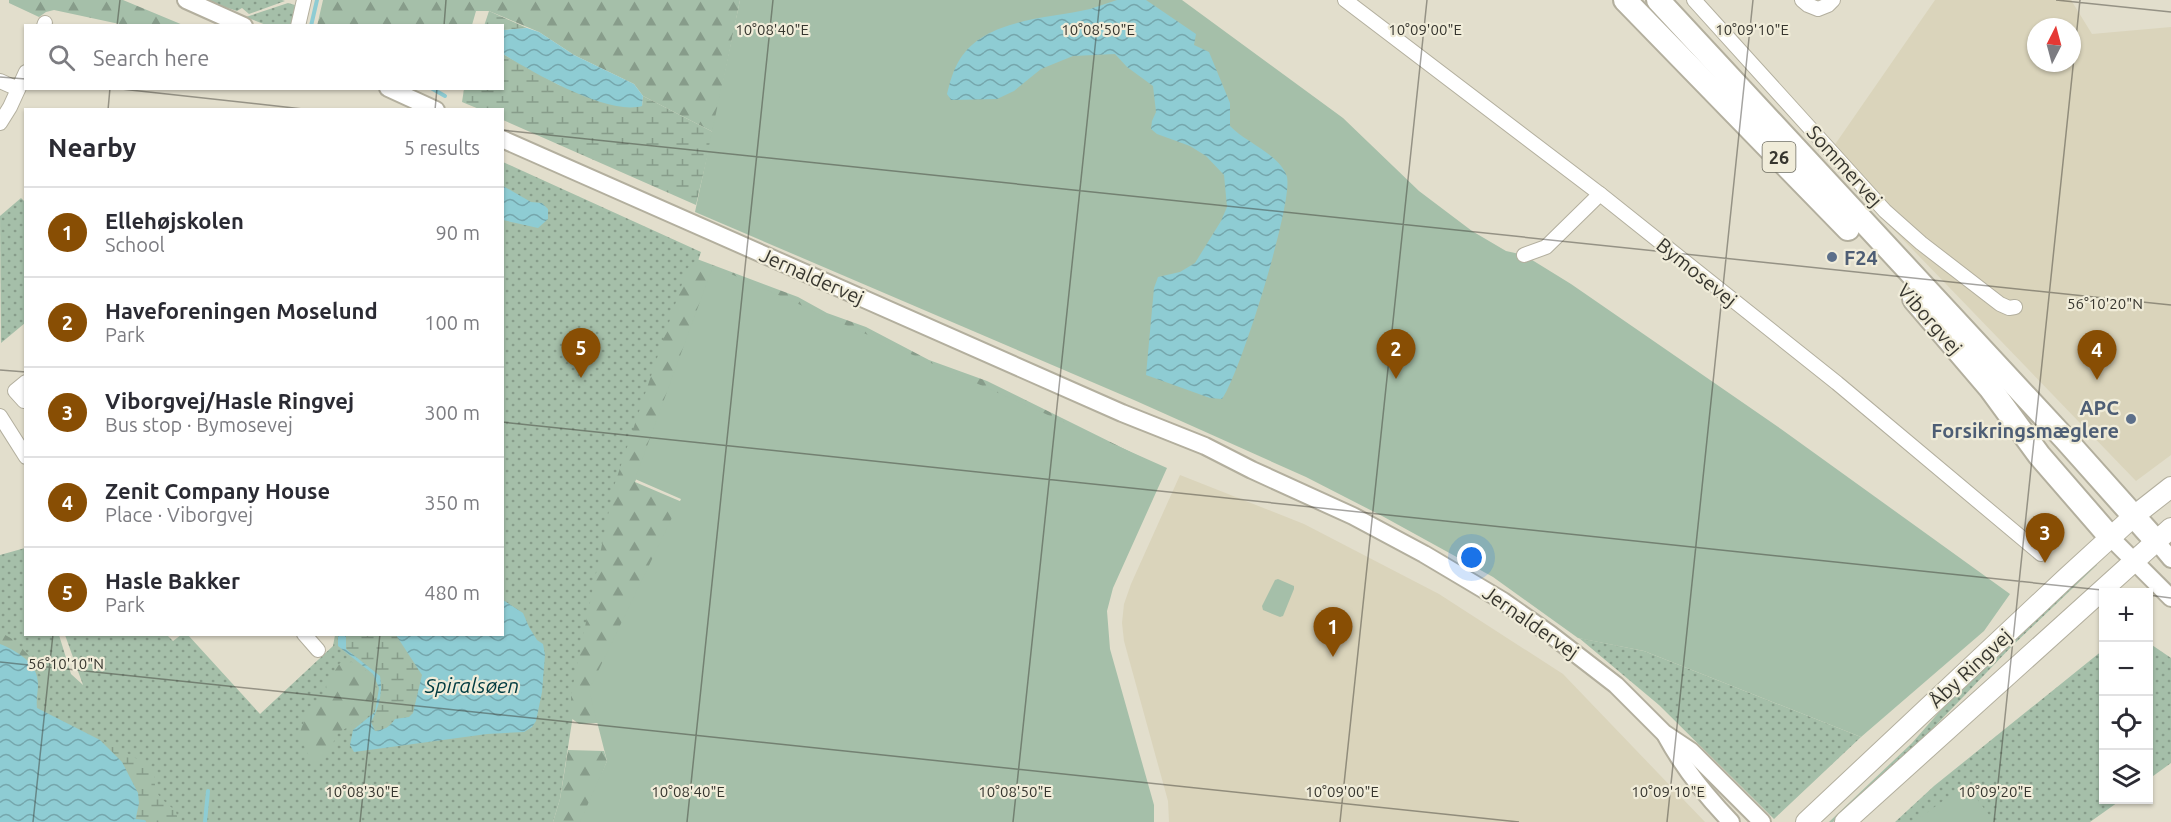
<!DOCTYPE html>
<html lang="en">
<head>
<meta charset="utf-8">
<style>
  :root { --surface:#fff; --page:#f2f2f3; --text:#2b2b33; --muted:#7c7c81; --line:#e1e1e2; --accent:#884e04 }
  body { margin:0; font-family:Ubuntu,sans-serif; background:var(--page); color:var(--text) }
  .controls { position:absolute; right:18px; bottom:18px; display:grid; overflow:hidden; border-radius:0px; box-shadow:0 2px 4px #0004 }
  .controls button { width:54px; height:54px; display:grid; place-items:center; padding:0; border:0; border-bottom:2px solid var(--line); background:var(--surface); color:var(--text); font:30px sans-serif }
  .compass { position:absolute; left:2027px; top:18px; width:54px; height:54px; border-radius:50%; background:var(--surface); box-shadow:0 2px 4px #0004; rotate:6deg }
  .you { position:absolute; left:1472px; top:558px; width:21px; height:21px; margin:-15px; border:4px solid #fff; border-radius:50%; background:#1a73e8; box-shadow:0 0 0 9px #1a73e833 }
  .badge { display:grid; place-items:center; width:39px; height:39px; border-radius:50%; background:var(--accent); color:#fff; font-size:20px; font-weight:700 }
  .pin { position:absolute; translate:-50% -50px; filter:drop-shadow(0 2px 3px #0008) }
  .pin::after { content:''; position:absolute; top:32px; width:21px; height:18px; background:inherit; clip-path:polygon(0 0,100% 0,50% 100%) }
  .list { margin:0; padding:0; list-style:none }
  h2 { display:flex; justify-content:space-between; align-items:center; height:78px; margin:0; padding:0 24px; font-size:26px }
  h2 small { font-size:20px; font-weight:400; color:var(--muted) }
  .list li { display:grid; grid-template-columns:39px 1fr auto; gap:18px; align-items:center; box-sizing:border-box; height:90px; padding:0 24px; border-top:2px solid var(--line) }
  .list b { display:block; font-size:22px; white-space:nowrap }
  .list p { margin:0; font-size:20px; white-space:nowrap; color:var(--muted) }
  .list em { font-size:20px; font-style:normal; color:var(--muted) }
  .icon { flex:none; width:33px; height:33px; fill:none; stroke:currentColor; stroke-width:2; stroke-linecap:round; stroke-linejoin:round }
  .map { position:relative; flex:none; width:2171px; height:822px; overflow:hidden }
  .search { position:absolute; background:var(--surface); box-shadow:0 2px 4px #0004; left:24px; top:24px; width:480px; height:66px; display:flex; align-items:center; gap:15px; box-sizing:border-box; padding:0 21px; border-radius:0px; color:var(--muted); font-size:22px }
  .panel { position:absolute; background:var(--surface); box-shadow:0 2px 4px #0004; left:24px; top:108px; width:480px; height:528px; border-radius:0px }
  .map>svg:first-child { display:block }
</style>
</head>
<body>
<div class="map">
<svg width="2171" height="822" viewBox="0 0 2171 822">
  <defs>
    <pattern id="grass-dots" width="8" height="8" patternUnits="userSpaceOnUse" patternTransform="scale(1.5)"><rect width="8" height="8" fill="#a5bfa9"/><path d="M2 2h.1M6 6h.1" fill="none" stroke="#879c8a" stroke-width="1.8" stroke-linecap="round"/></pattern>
    <pattern id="forest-firs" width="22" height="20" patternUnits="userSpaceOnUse" patternTransform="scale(1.5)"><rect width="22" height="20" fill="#a5bfa9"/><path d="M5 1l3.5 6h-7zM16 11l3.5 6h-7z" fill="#879c8a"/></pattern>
    <pattern id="wetland-marsh" width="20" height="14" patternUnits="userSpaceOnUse" patternTransform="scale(1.5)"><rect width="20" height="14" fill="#a5bfa9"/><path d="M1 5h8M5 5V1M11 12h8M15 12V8" fill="none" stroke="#879c8a"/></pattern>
    <pattern id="water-waves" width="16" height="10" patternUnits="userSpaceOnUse" patternTransform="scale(1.5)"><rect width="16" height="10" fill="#8eccd3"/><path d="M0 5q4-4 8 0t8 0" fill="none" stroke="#75a6ac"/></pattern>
  </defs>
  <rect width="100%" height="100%" fill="#e2decc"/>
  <g fill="#dad4bb" fill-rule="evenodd">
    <path d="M 1935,0 L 2071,0 L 2092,34 L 2171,27 L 2171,455 L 2136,481 L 1890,226 L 1827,156 ZM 2036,27 L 2072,27 L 2072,63 L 2036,63 Z"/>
    <path d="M 1180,475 L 1304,524 L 1439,594 L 1563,674 L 1705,822 L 1169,822 L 1168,801 L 1124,641 L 1122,623 L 1124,604 L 1131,584 Z"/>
  </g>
  <g fill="url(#grass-dots)">
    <path d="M 203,0 L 282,0 L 285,1 L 249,14 L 242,8 L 237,11 Z"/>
    <path d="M 288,3 L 295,5 L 291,25 L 266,25 L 246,17 Z"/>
    <path d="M 503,162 L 701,252 L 616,504 L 585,638 L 560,799 L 553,822 L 0,822 L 0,555 L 25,548 L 26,634 L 59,635 L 71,674 L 83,685 L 65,635 L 167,635 L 173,641 L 181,635 L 188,635 L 260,714 L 333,646 L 335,635 L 502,634 Z"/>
    <path d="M 21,198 L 26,203 L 25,323 L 1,343 L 0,216 Z"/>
    <path d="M 2095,562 L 2097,565 L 2012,646 L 1915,747 L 1833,822 L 1829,822 L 1912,743 L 1961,687 Z"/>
    <path d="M 1579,638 L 1644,651 L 1861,737 L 1774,819 L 1659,705 Z"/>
    <path d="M 2149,643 L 2171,658 L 2171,763 L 2149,779 Z"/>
    <path d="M 2103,650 L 2104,800 L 2121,800 L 2090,822 L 1895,822 L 1934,786 Z"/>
  </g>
  <g fill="url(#forest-firs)">
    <path d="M 9,0 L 123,0 L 183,25 L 124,25 L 54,10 L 46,12 L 39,17 L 9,3 Z"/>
    <path d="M 323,0 L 740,0 L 713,132 L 643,96 L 634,84 L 574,55 L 539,32 L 489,11 L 476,11 L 472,25 L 317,26 Z"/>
    <path d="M 697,259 L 798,297 L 827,313 L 866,327 L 929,360 L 987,381 L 1165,469 L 718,284 L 635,482 L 682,502 L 634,721 L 579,724 L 571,718 L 571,695 L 614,486 L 687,269 Z"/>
    <path d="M 0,632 L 14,640 L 52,680 L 46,703 L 42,689 L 41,675 L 0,640 Z"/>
    <path d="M 352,662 C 358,666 367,670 371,676 C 389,704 356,723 336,734 L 331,751 L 321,762 L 313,761 L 309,756 L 299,735 L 309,707 L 327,695 L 326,684 L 340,663 Z"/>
    <path d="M 568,750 L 604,751 L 607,761 L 583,822 L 553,822 L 560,799 Z"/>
  </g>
  <g fill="url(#wetland-marsh)">
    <path d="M 489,11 L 527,28 L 503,30 L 502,26 L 484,26 Z"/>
    <path d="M 503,54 L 559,85 L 642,106 L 643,96 L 713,132 L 696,205 L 503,120 L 502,110 L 479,109 L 462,102 L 464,89 L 502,88 Z"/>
    <path d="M 346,635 L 396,635 L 422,675 L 413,713 L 409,717 L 395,719 C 390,727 384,730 375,731 L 371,722 C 379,708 383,692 380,676 L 346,649 Z"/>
    <path d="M 100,740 C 120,747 136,760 155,768 C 153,793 157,796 176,811 L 178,822 L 135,822 L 139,803 L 122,762 Z"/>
  </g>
  <g fill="#a5bfa9">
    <path d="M 740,0 L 1182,0 L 1343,118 L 1419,191 L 1472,231 L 1506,251 L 1524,255 L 1571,284 L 1781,429 L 2010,594 L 1984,631 L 1861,737 L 1644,651 L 1578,638 L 1493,577 L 1384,517 L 1306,477 L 1134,400 L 695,212 Z"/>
    <path d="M 713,266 L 1167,468 L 1113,588 L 1107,611 L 1110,649 L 1154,805 L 1154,822 L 580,822 L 607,761 L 589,690 L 681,499 L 635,479 Z"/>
    <path d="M 1278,579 L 1294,586 L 1294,589 L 1283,616 L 1280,617 L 1263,610 L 1262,606 L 1275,580 Z"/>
    <path d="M 1966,784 L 1994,822 L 1914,822 Z"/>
  </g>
  <g fill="url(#water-waves)">
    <path d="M 1117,0 L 1146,0 L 1196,34 L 1194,45 L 1209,52 L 1230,103 L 1230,126 C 1245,142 1281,155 1287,177 C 1293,205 1240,374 1222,399 L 1210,398 L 1146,375 L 1154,288 L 1158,277 L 1180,272 L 1195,263 L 1221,221 L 1227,207 L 1224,175 L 1206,156 L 1190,146 L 1157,134 L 1151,129 L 1152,121 L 1156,112 L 1153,86 L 1127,67 L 1115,54 L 1073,56 L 1041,69 L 1014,91 L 997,99 L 951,100 L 947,94 C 950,82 953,70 960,59 C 986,18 1048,19 1090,9 C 1099,6 1108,3 1117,0 Z"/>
    <path d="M 527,28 L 539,32 L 574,55 L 634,84 L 643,96 L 642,106 C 608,116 532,72 503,54 L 503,30 Z"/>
    <path d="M 503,186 L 531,202 L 542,203 L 548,209 L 548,219 L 538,228 L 503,220 Z"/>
    <path d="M 503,600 L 523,613 L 529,627 L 537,640 L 543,644 L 545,655 L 542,692 L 536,721 L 532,727 L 524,732 L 487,734 L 354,752 L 350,745 L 353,730 L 375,712 L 379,688 L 373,674 L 338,646 L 338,635 L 346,635 L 346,649 L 380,676 C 383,692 379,708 371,722 L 375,731 C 384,730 390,727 395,719 L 409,717 L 413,713 L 422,675 L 396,635 L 502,634 Z"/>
    <path d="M 0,644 C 17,651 38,663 38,684 C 38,692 36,699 37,708 L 100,740 L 122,762 L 138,793 L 139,803 L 135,822 L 0,822 Z"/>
  </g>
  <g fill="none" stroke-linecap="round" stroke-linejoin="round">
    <g stroke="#8eccd3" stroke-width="4">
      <path d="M 311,26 L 317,0"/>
      <path d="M 431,88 L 445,96"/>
      <path d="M 135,821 L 144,822"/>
      <path d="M 205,822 L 208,791"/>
    </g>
    <defs>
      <g id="minor">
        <path d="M 1345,0 L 1600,194 L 1837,383 L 2041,554"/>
        <path d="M 1694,0 L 1885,211 L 1921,243 L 2000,304 L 2009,308 L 2015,307"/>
        <path d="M 1802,0 L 1808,5 L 1818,9 L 1828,5 L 1833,0"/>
        <path d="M 44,26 L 45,23"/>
        <path d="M 298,26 L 304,0"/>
        <path d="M 0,81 L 18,89"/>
        <path d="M 0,123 L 10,107 L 26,72"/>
        <path d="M 1524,255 L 1546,247 L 1600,194"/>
        <path d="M 24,401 L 15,391 L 26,382"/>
        <path d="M 0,416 L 26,457"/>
        <path d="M 304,634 L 318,650"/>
      </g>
      <g id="tertiary">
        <path d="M 186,0 L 244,26"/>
        <path d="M 388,88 L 436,110"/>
        <path d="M 502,139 L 1122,413 L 1205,446 L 1252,470 L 1353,516 L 1424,554 L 1503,601 L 1550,634 L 1616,685 L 1664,733 L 1691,751 L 1762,822"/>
        <path d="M 2111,538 L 2171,598"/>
        <path d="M 2156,541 L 2171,559"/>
        <path d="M 1666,736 C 1684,769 1705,795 1731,822"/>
      </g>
      <g id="secondary">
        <path d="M 1806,822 L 2065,579 L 2134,516 L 2171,487"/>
        <path d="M 1845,822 L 2171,528"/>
      </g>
      <g id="primary">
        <path d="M 1625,0 L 1848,229"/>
        <path d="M 1658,0 L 2065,439 L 2156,541"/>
        <path d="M 1914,299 L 1990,388 L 2039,455 L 2111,538"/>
      </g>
    </defs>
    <use href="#minor" stroke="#b3af9e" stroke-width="16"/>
    <use href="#tertiary" stroke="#b3af9e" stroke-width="20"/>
    <use href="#secondary" stroke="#b3af9e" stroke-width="22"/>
    <use href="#primary" stroke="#b3af9e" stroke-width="26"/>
    <use href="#minor" stroke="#fff" stroke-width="14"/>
    <use href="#tertiary" stroke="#fff" stroke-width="16"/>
    <use href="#secondary" stroke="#fff" stroke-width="20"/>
    <use href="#primary" stroke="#fff" stroke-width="22"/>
  </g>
  <path fill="none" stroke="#37362f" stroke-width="1.5" stroke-opacity="0.45" d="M 2056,0 L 2171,12M 117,26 L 120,0M 444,26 L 446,0M 0,77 L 26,79M 112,88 L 312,110M 108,110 L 110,88M 435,110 L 437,88M 502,130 L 2171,305M 0,370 L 26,372M 502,422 L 2121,592M 2148,595 L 2171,598M 0,662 L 1519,822M 33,822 L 53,634M 360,822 L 380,634M 687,822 L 773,0M 1013,822 L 1100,0M 1340,822 L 1427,0M 1667,822 L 1753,0M 1994,822 L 2080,0"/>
  <g fill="#5c6f8a" stroke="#f0ecd9" stroke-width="2">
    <circle cx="1832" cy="257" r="6"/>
    <circle cx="2131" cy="419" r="6"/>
  </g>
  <g text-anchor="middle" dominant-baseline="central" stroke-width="4.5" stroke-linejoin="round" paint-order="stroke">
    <rect fill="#f0ecd9" stroke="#6e6d62" stroke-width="1.5" x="1762.5" y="142" width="33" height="30" rx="4.5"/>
    <g font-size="18" font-weight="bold" fill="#37362f">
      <text x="1779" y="157">26</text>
    </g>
    <g font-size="20" fill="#37362f" stroke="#f0ecd9">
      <text transform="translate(1845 166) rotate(48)">Sommervej</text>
      <text transform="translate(1697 272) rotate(39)">Bymosevej</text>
      <text transform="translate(812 276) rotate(24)">Jernaldervej</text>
      <text transform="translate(1930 319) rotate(49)">Viborgvej</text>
      <text transform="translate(1531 622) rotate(35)">Jernaldervej</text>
      <text transform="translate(1970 668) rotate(-43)">Åby Ringvej</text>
    </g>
    <g font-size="20" font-weight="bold" fill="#4e5e75" stroke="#f0ecd9" text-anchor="start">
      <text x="1844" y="257">F24</text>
      <text x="2119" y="407" text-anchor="end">APC<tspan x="2119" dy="23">Forsikringsmæglere</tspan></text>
    </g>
    <g font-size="21" font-style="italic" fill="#003b41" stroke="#f0ecd9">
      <text x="472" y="685">Spiralsøen</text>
    </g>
  </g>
  <g font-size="15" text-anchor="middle" fill="#37362f" stroke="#f0ecd9" stroke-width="4.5" stroke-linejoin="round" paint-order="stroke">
    <text x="772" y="35">10°08'40"E</text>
    <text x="1098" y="35">10°08'50"E</text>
    <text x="1425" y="35">10°09'00"E</text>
    <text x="1752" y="35">10°09'10"E</text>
    <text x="2105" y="309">56°10'20"N</text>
    <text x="66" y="669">56°10'10"N</text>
    <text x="362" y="797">10°08'30"E</text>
    <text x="688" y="797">10°08'40"E</text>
    <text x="1015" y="797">10°08'50"E</text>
    <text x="1342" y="797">10°09'00"E</text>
    <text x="1668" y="797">10°09'10"E</text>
    <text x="1995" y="797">10°09'20"E</text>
  </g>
</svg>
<div class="controls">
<button>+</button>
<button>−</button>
<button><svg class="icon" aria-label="locate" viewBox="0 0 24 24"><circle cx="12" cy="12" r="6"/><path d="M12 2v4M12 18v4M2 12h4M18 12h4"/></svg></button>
<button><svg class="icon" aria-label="layers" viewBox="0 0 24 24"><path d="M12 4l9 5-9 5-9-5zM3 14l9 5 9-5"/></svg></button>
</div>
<svg class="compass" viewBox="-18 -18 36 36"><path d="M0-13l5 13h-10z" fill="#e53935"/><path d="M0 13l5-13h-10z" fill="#7c7c81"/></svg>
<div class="you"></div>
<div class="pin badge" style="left:1333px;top:657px">1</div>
<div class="pin badge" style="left:1396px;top:379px">2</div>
<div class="pin badge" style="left:2045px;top:563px">3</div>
<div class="pin badge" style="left:2097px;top:380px">4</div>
<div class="pin badge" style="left:581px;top:378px">5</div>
<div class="search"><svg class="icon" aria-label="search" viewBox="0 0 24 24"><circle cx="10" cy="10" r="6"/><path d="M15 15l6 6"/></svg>Search here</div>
<section class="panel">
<h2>Nearby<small>5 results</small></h2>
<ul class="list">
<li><span class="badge">1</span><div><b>Ellehøjskolen</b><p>School</p></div><em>90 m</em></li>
<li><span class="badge">2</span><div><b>Haveforeningen Moselund</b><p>Park</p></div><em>100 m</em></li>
<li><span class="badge">3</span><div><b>Viborgvej/Hasle Ringvej</b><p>Bus stop · Bymosevej</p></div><em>300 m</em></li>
<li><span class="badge">4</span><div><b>Zenit Company House</b><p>Place · Viborgvej</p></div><em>350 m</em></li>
<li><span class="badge">5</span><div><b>Hasle Bakker</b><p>Park</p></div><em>480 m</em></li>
</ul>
</section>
</div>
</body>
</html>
